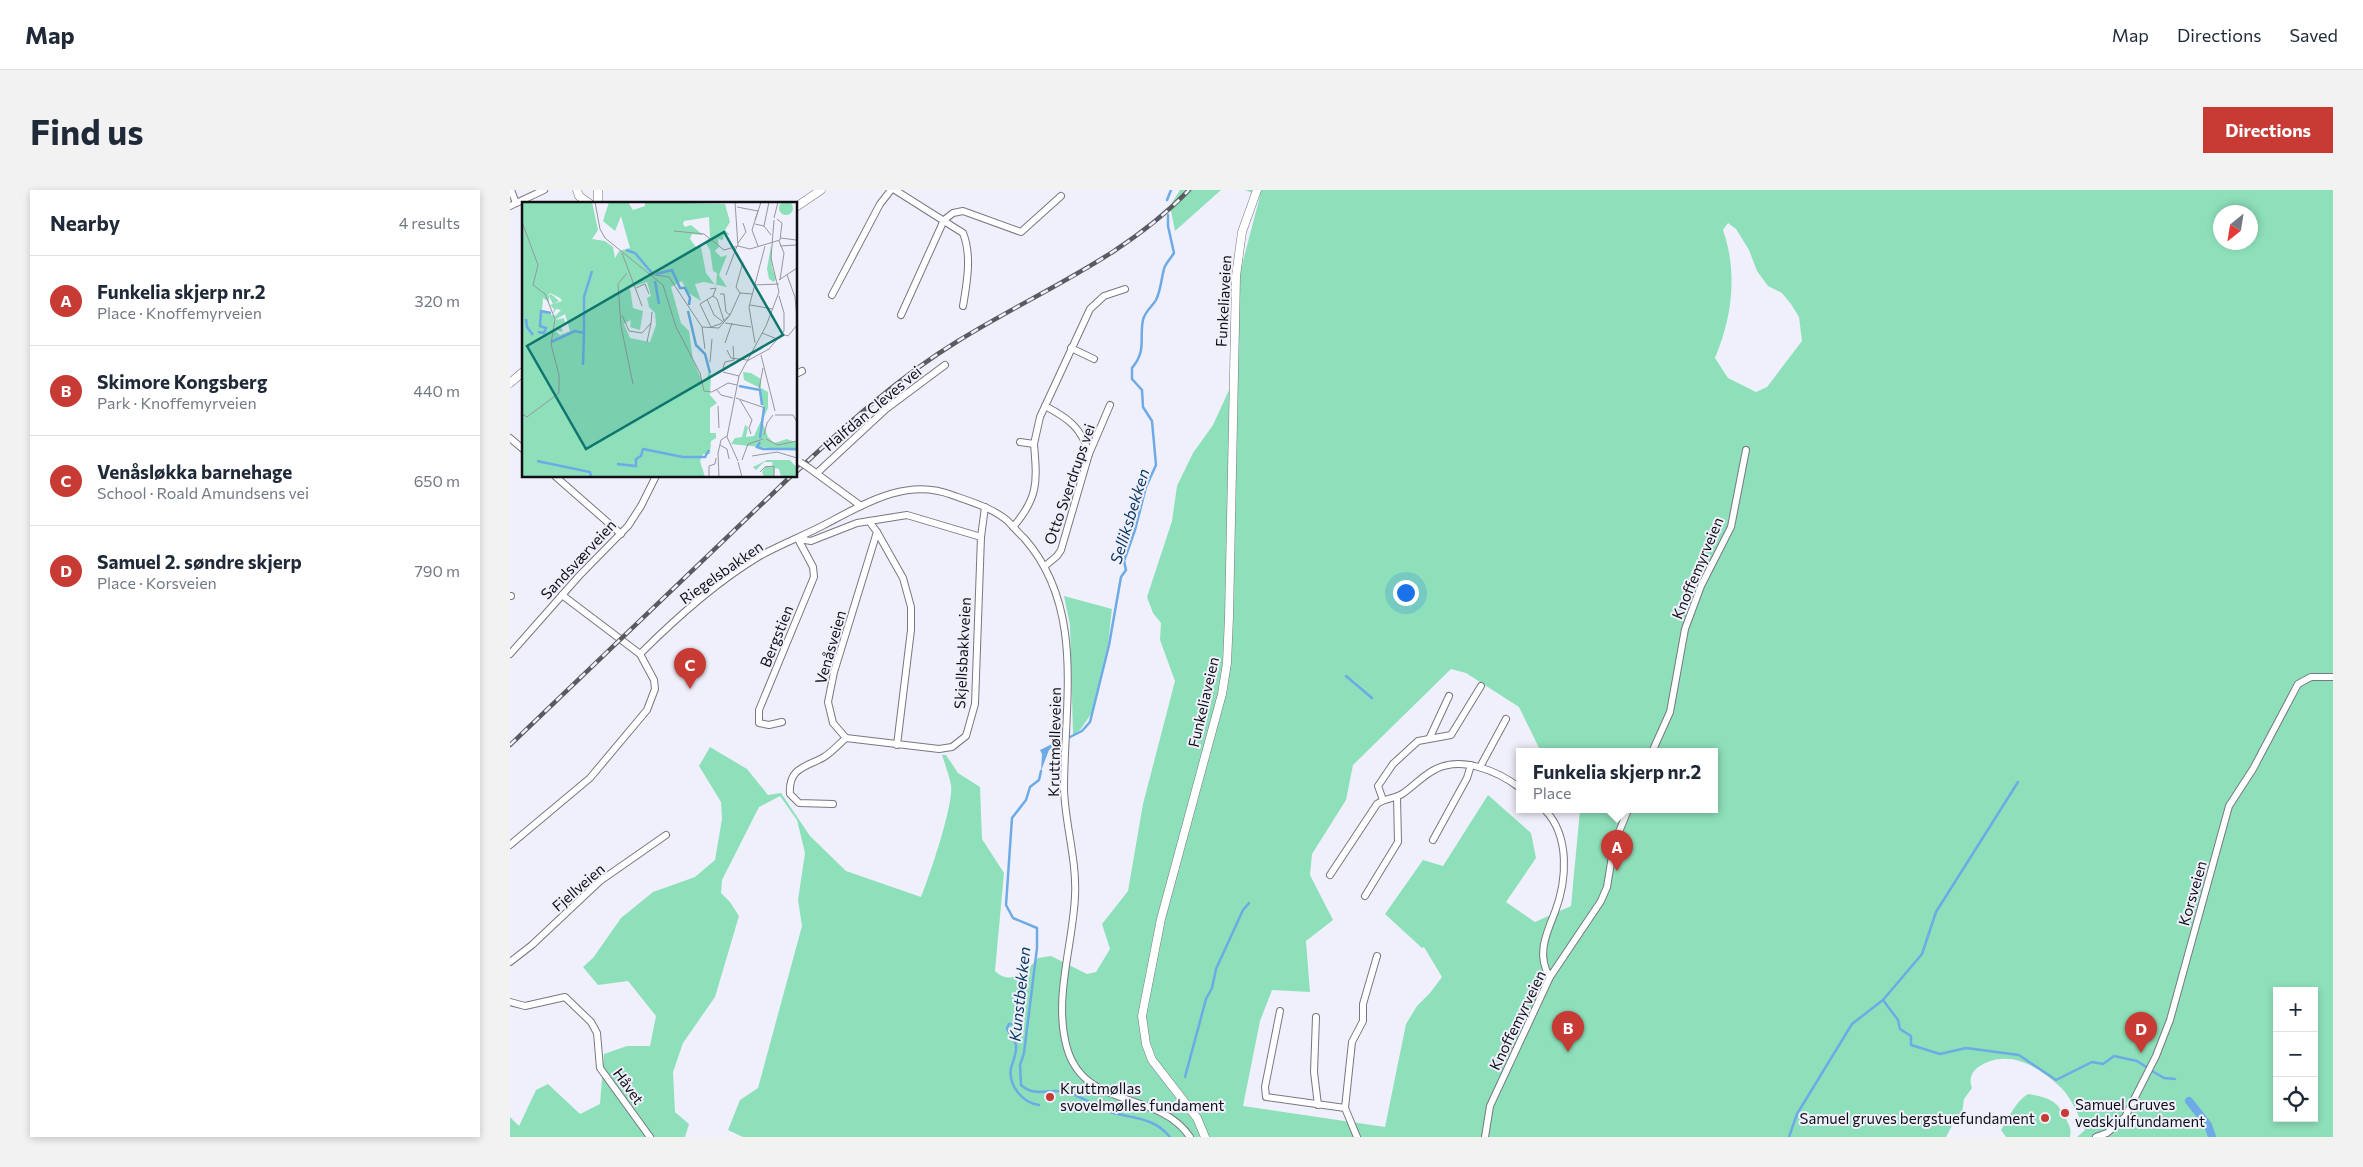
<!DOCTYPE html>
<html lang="en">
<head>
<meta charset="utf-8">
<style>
  :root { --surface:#fff; --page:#f2f2f3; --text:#1f2937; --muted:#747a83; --line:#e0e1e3; --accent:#c83a34 }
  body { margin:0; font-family:Commissioner,sans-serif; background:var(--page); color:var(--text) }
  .controls { position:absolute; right:15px; bottom:15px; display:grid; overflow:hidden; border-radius:0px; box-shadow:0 2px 8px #0003 }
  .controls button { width:45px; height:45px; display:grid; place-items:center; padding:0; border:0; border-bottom:1px solid var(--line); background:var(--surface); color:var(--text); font:25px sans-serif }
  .compass { position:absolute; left:1703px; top:15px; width:45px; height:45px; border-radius:50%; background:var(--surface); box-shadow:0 2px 8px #0003; rotate:210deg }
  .you { position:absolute; left:895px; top:402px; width:18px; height:18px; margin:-12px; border:4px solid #fff; border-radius:50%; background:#1a73e8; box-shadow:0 0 0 8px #1a73e833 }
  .badge { display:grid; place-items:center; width:32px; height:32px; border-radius:50%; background:var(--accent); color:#fff; font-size:16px; font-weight:700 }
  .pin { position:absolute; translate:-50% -41px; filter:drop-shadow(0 1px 2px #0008) }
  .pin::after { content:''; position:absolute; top:26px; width:18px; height:15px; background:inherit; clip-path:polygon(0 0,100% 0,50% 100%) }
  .popup { position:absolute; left:1006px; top:558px; width:202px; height:65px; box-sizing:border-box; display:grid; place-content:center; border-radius:0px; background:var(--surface); filter:drop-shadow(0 1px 4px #0005); font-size:16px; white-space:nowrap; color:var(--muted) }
  .popup b { font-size:19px; color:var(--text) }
  .popup::after { content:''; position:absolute; left:50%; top:100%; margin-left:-10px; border:10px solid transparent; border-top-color:var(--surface) }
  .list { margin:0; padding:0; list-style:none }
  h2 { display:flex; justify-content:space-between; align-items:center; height:65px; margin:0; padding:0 20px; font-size:21px }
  h2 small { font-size:16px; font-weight:400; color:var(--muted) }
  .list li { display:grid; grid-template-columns:32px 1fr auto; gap:15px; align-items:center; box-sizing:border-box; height:90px; padding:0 20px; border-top:1px solid var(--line) }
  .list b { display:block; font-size:19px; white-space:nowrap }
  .list p { margin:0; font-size:16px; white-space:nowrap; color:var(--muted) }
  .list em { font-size:16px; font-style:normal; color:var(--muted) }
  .icon { flex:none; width:28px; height:28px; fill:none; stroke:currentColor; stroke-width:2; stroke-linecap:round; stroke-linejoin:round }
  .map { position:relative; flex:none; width:1823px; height:947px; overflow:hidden; border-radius:0px }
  header { display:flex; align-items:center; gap:30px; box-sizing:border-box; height:70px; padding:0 25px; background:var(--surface); border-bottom:1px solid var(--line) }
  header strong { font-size:24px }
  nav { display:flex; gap:28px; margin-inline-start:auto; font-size:18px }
  .intro { display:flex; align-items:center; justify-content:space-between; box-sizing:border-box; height:120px; padding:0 30px }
  h1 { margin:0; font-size:35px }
  .button { padding:12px 22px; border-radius:0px; background:var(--accent); color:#fff; font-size:18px; font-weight:700 }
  main { display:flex; gap:30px; padding:0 30px }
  aside { flex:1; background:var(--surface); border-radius:0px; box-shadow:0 2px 8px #0003 }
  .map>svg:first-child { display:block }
</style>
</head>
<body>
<header>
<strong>Map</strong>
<nav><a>Map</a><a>Directions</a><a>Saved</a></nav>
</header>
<div class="intro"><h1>Find us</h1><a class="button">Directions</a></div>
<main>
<aside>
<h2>Nearby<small>4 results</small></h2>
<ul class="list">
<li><span class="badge">A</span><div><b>Funkelia skjerp nr.2</b><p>Place · Knoffemyrveien</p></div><em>320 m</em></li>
<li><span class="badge">B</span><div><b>Skimore Kongsberg</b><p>Park · Knoffemyrveien</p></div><em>440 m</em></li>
<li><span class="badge">C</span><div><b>Venåsløkka barnehage</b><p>School · Roald Amundsens vei</p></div><em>650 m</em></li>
<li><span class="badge">D</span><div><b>Samuel 2. søndre skjerp</b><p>Place · Korsveien</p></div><em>790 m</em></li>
</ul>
</aside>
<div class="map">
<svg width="1823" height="947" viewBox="0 0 1823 947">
  <rect width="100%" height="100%" fill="#f0f0fc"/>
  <g fill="#8ee0ba" fill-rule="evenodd">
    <path d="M 670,0 L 711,0 L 665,41 L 660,16 Z"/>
    <path d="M 735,0 L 1823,0 L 1823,947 L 1567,947 L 1575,940 C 1568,925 1561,905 1547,894 C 1525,874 1495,858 1467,878 C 1461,883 1459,890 1462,898 L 1454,909 L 1452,924 L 1444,932 L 1436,947 L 233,947 L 218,940 L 230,910 L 248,898 L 292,736 L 288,710 L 295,663 L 287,630 L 270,606 L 249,617 L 212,690 L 211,703 L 220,712 L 229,726 L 205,807 L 173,853 L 163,882 L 165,922 L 179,934 L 175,947 L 0,947 L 0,927 L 9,936 L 26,900 L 38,894 L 70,924 L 90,914 L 94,864 L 117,856 L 140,856 L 146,826 L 118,791 L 88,795 L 73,777 L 83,768 L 111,728 L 143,702 L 185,687 L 205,670 L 212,629 L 211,612 L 189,576 L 200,557 L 237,579 L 258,605 L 271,603 L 300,646 L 336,681 L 411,707 C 419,688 444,614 441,595 C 439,585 435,574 432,565 L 436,565 L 448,583 L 470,597 L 472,649 L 494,683 L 485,781 C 501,797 518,780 528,768 L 541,766 L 577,784 L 586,782 L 600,759 L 592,734 L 618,701 L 633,614 L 665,491 L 650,450 L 651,433 L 643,423 L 637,407 L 662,331 L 667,296 L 683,263 L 703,235 L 725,187 L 727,94 L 750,6 ZM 1710,22 L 1740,22 L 1740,52 L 1710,52 ZM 1218,33 L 1226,39 L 1239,60 L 1247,81 L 1258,96 L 1272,103 L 1281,114 L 1289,127 L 1292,151 L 1257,197 L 1246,202 L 1218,188 L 1205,168 C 1222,128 1228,83 1213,40 ZM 941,479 L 956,483 L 1009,517 L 1031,562 L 1204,562 L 1204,620 L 1070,620 L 1061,716 L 1025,732 L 996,712 L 1026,668 L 1021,643 L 978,605 L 933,676 L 913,670 L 875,724 L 912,758 L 914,757 L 932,787 L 920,803 L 907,816 L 896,834 L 875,937 L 733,916 L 750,831 L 762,800 L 800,802 L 796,751 L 823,730 L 800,685 L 802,664 L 836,610 L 843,575 ZM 1767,801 L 1804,801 L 1804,928 L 1767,928 Z"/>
    <path d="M 554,406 L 602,419 L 598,454 L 581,524 L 570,540 L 563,545 L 560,435 Z"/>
    <path d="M 1518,904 C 1535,907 1546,909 1554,925 C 1558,934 1562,937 1560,947 L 1496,947 L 1491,940 C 1499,927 1506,911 1518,904 Z"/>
  </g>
  <path fill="#6daae6" d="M 550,550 L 550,553 L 539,560 L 531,581 L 532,564 L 530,560 Z"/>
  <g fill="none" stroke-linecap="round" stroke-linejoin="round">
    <g stroke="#6daae6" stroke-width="2.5">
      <path d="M 657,10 L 661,0"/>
      <path d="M 836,486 L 862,508"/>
      <path d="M 560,547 L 572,541 L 580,532 L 599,455 L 611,387 L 616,380 L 614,371 L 625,340 L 636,297 L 646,275 L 642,231 L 633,217 L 632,200 L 622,189 L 622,178 C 637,160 629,149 633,130 C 635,121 642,117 646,110 C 651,100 651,90 654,79 C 655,74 661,68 664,63 L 658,36 L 658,25"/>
      <path d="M 531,581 L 529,590 L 520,597 L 516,610 L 502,628 L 496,715 L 503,728 L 527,738 L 527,758 L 514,863 L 510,875 L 511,895 C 526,908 538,898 555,902 C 570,905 583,915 597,921 C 621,929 643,926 660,947"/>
      <path d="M 1373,810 L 1412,764 L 1426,722 L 1508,592"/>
      <path d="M 505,834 L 499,834 L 497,838 C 499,844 505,850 506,855 C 507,863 503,871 501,878 C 498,896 513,913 529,915"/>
      <path d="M 1642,881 L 1654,888 L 1665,889"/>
      <path d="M 675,887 L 696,809 L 702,798 L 706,779 L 733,720 L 739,713"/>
      <path d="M 1279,947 L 1287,924 L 1342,834 L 1373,810 L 1388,830 L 1390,839 L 1401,846 L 1401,855 L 1430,864 L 1456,858 L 1509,865 L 1546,890 L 1582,872 L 1593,874 L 1604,866 L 1627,871 L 1638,878"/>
    </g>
    <path stroke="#6daae6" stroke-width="8" d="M 1679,911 L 1698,935 L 1702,947"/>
    <defs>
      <g id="minor">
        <path d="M 1,0 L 6,13"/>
        <path d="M 385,0 L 453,43 C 462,65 457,93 453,116"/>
        <path d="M 0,16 L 34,0"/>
        <path d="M 322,105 L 370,14 L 381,0"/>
        <path d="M 391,125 L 434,30 L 443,23 L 453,21 L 511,42 L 551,6"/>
        <path d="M 561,158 L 584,169"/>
        <path d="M 286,184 L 292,181"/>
        <path d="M 535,216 C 558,228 572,238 579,264"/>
        <path d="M 0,248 L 14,260"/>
        <path d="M 510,252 L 524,254 L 530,227 L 580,119 L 594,106 L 615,99"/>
        <path d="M 299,278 L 351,316"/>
        <path d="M 307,283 L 376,219 L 435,175"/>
        <path d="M 45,286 L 111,344"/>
        <path d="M 503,337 C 529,307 527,291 524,254"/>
        <path d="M 367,342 L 393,388 L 401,417 L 401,440 L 387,555"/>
        <path d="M 288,349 L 301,351 L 347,333 L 397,325 L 471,347"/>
        <path d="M 535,376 L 547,366 L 551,360 L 579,264 L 600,215"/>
        <path d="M 52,405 L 130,464 C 165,429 205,393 248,367 C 269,355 293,346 314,335 C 354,314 397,287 442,305 C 459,311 479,317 494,328 C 501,333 507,342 514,348 C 576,418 554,514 554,599 C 555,634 567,670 565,706 C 563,755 543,809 557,858 C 575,921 648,899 680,947"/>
        <path d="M 0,406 L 1,406"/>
        <path d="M 0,464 L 69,386 L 118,336 L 131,316 L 146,286"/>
        <path d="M 272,532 L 259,535 L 249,533 L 249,520 L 304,387 L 303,377 L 288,349"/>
        <path d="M 920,547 L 939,506"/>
        <path d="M 336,548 L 429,559 L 442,557 L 456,546 L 465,514 L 471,347 L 475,317"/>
        <path d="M 1142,562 L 1160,522 L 1175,439 L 1191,396 L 1221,337 L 1236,260"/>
        <path d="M 970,577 L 996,529"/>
        <path d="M 873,610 L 868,596 L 883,574 L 908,551 L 941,545 L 971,496"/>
        <path d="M 323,614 L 289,613 L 280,604 C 278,577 297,577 314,567 C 322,562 329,554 336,548 L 323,533 L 318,512 L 324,482 L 367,342 L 359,331"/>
        <path d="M 1035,620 C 1060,646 1057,690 1045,722 C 1036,744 1026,766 1040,787"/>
        <path d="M 923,650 L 957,588 L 961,575"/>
        <path d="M 0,655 L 80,588 L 137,520 L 145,499 L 144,490 L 130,464"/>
        <path d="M 820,685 L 867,614 C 875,608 884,609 892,604 C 903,597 913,585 926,579 C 952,566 988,581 1010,598"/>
        <path d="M 855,706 L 888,652 L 887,607"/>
        <path d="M 0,772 L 22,755 L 90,691 L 156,645"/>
        <path d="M 0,812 L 15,816 L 55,807 L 81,832 L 87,843 L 90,878 L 140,947"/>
        <path d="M 770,821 L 755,897 L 756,907 L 835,918"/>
        <path d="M 806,827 L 804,882 L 808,915"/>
        <path d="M 835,918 L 842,852 L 853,831 L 853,814 L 867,766"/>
        <path d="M 835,918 L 847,947"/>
        <path d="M 975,947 L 980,916 L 1040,787 L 1091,711 L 1097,697 L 1104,654 L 1118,620"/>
        <path d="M 1586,947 L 1597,943 L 1615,927 L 1646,866 L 1660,830 L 1719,616 L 1743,579 L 1788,494 L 1801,487 L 1823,487"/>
      </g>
      <g id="tertiary">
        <path d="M 67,0 L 69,6 L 80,14"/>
        <path d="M 88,0 L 88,14"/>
        <path d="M 286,17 L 311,0"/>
        <path d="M 0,193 L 14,181"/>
        <path d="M 695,947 L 687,928 L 642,870 L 636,854 L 632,826 L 651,729 L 712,504 L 717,473 L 719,427 L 726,86 L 732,42 L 747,0"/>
      </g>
    </defs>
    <use href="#minor" stroke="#787782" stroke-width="8"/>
    <use href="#tertiary" stroke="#787782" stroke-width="9"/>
    <use href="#minor" stroke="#fff" stroke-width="6"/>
    <use href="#tertiary" stroke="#fff" stroke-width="8"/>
    <defs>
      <g id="rail">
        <path d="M 286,282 C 337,234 389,187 448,151 C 527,102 614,68 679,0"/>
        <path d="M 0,555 L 281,286"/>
      </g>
    </defs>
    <use href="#rail" stroke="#5a5a61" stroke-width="4.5"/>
    <use href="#rail" stroke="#f0f0fc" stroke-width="2.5" stroke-dasharray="8" stroke-linecap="butt"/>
    <defs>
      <path id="minor-bridge" d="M 290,272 L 299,278"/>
    </defs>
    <use href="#minor-bridge" stroke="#787782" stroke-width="8" stroke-linecap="butt"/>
    <use href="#minor-bridge" stroke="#fff" stroke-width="6"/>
  </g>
  <g fill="#c83a34" stroke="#f0f0fc" stroke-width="2">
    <circle cx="540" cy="907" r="5"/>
    <circle cx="1555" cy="923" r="5"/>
    <circle cx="1535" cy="928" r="5"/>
  </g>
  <g text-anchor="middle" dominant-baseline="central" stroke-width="4" stroke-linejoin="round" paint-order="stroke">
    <g font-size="15" fill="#101014" stroke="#f0f0fc">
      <text transform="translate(713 111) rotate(-87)">Funkeliaveien</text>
      <text transform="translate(362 218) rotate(-40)">Halfdan Cleves vei</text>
      <text transform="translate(559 294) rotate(-71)">Otto Sverdrups vei</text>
      <text transform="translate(68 369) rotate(-47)">Sandsværveien</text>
      <text transform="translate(1187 378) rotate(-67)">Knoffemyrveien</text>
      <text transform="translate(211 382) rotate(-35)">Riegelsbakken</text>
      <text transform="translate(266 446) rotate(-68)">Bergstien</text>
      <text transform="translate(320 457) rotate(-74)">Venåsveien</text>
      <text transform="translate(452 463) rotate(-87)">Skjellsbakkveien</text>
      <text transform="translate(693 512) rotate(-77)">Funkeliaveien</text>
      <text transform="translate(544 552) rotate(-89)">Kruttmølleveien</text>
      <text transform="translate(68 697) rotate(-41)">Fjellveien</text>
      <text transform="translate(1682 703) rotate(-74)">Korsveien</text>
      <text transform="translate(1007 830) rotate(-64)">Knoffemyrveien</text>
      <text transform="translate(119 896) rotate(54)">Håvet</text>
    </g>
    <g font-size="15" fill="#101014" stroke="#f0f0fc" text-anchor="start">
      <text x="550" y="898">Kruttmøllas<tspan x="550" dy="17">svovelmølles fundament</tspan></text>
      <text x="1565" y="914">Samuel Gruves<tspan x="1565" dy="17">vedskjulfundament</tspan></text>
      <text x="1525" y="928" text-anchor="end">Samuel gruves bergstuefundament</text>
    </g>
    <g font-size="16" font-style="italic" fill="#08375e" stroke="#f0f0fc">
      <text transform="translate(619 326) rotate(-73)">Selliksbekken</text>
      <text transform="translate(509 804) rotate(-84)">Kunstbekken</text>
    </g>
  </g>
  <g transform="translate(12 12)">
    <rect width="275" height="275" fill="#f0f0fc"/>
    <path d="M257 6a7 7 0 1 1 14 0a7 7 0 1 1-14 0ZM 0,0 L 70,0 L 76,28 L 70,37 L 83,39 L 91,45 L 93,56 L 97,49 L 108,46 L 99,14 L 93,29 L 81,19 L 87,0 L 106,0 L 111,8 L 123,4 L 123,0 L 203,2 L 208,20 L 203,28 L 208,33 L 202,32 L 201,38 L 196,37 L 197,45 L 193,49 L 199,55 L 205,53 L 197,73 L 205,85 L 182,80 L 173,82 L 179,99 L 165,90 L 160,79 L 149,85 L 159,121 L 167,129 L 171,158 L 180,179 L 184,178 L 187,170 L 189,172 L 188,193 L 195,201 L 188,206 L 188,231 L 194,231 L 194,236 L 189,239 L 188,252 L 181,252 L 178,259 L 183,275 L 0,275 ZM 187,15 L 188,36 L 183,40 L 188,48 L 191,69 L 195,71 L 194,84 L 184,71 L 179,45 L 174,45 L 168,37 L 170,32 L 181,33 L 169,23 L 163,25 L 161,22 L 162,19 ZM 125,80 L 129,94 L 125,96 L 127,105 L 133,111 L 134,123 L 128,140 L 108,136 L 102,122 L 109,118 L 108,125 L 118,128 L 121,109 L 111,106 L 108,86 ZM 28,91 L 38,96 L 40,99 L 28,103 L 32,107 L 31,112 L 34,107 L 39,108 L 33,114 L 20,109 L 21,96 L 27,100 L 27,94 L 31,102 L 37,99 L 29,92 L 26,94 ZM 43,112 L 48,129 L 38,133 L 33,128 L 41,130 L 38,123 L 43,121 L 42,116 L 33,118 ZM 249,43 L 250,65 L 254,77 L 252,80 L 247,77 L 245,67 ZM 221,170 L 229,171 L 239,177 L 239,186 L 246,190 L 246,206 L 240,219 L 246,235 L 252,241 L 265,237 L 275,241 L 275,249 L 209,242 L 213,236 L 220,235 L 223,223 L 226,225 L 224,235 L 232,234 L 242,212 L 238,186 L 222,178 ZM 245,258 L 268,258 L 275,266 L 275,275 L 259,275 L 257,267 L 253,266 L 252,275 L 242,275 L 240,270 L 244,264 L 251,264 L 250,260 L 242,260 L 234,268 L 231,265 Z" fill="#8ee0ba" fill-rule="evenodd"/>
    <path fill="none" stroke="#6daae6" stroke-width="2.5" d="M 104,48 L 113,51 L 130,71M 134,72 L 150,68 L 158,86 L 163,86 L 168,96 L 167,103M 133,79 L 137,102M 166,109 L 174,143 L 183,152 L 188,171M 4,117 L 5,125 L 11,133M 16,130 L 22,131 L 24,126 L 18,124 L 19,109 L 29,111M 29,140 L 53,129 L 62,131 L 62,95 L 70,69M 61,163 L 62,131M 217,184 L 238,188 L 240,203M 238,236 L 242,206M 238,240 L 235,245 L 241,247 L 275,247M 15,259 L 68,270 L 69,275M 95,262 L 114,264 L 114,257 L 119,254 L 121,247 L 161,255 L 183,255 L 187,248"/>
    <path fill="none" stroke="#96969f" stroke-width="1" d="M 73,0 L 78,27 L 83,36 L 141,83 L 154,125 L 178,171 L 182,189 L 190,190 L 206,181 L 215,183M 213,0 L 216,44M 215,5 L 236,9 L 233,18M 252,16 L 256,0M 0,20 L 16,63 L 11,83 L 23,92 L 33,117 L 29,142 L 37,173 L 37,191 L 5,215 L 0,212M 233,22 L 242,24 L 249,33M 242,24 L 247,0M 152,29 L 182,32 L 202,48 L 216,44 L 228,47 L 258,38 L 260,21 L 255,17M 275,30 L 275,58M 259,36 L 274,38M 257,39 L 262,51 L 258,78M 216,41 L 224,30 L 221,21M 236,44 L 230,28 L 239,0M 258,44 L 274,43M 100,51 L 120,104M 105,71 L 96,82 L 99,124 L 111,182M 127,72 L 147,75 L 180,125 L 197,126 L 208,113M 204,73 L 215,44M 265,73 L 273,95 L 275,116M 257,78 L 275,66M 232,83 L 257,82M 114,86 L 123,82 L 127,92M 188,87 L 194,86 L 191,94 L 195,97 L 202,119M 218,91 L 214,85 L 221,60M 198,92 L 202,92 L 204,110 L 208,113M 185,97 L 192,113 L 200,119M 228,103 L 251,107M 100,113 L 107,129 L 120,131 L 129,121 L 130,110M 203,121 L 229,125M 180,125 L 183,147M 189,125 L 198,122 L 208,113 L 218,91 L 230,92M 189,125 L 178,102 L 191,94M 240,131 L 255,137M 260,132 L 266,134 L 275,123M 125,140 L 129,121M 203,141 L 210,121M 233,141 L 227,105 L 243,44M 205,148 L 209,156 L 225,158M 239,153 L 253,209M 225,159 L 247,147 L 262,129 L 262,111 L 257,94M 188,160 L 190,137M 201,166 L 203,160 L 212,158 L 211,144M 201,170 L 217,174M 194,187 L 199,193 L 211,196M 237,187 L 241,166M 214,196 L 243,206M 218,198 L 230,218 L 227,226 L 229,232M 196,204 L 197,226M 253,213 L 271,213 L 275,220M 242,233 L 245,221 L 251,213M 244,237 L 256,243 L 275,239M 198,243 L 205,247 L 207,257M 230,254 L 255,250 L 275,256M 220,258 L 226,242 L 241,237M 216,259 L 205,235 L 217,174 L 244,124 L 257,90 L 249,56 L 252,18M 216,260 L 220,275M 238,270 L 243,265 L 252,264 L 252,275M 187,275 L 187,264 L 193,262 L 194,256M 197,275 L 196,251 L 199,238 L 205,234"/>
    <path fill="#0f766e" fill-opacity="0.15" stroke="#0f766e" stroke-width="2.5" d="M 202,30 L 261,133 L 64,247 L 5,144 Z"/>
    <rect width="275" height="275" fill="none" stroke="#101014" stroke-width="2.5"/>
  </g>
</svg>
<div class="controls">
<button>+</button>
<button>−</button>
<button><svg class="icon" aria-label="locate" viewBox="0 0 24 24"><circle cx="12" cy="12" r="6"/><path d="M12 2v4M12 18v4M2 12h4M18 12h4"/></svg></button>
</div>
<svg class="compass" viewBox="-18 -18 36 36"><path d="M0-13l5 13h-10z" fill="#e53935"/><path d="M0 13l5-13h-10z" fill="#747a83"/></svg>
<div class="you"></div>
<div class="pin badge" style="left:1107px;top:681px">A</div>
<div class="popup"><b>Funkelia skjerp nr.2</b>Place</div>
<div class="pin badge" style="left:1058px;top:862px">B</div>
<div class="pin badge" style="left:180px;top:499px">C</div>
<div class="pin badge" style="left:1631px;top:863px">D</div>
</div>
</main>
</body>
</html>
